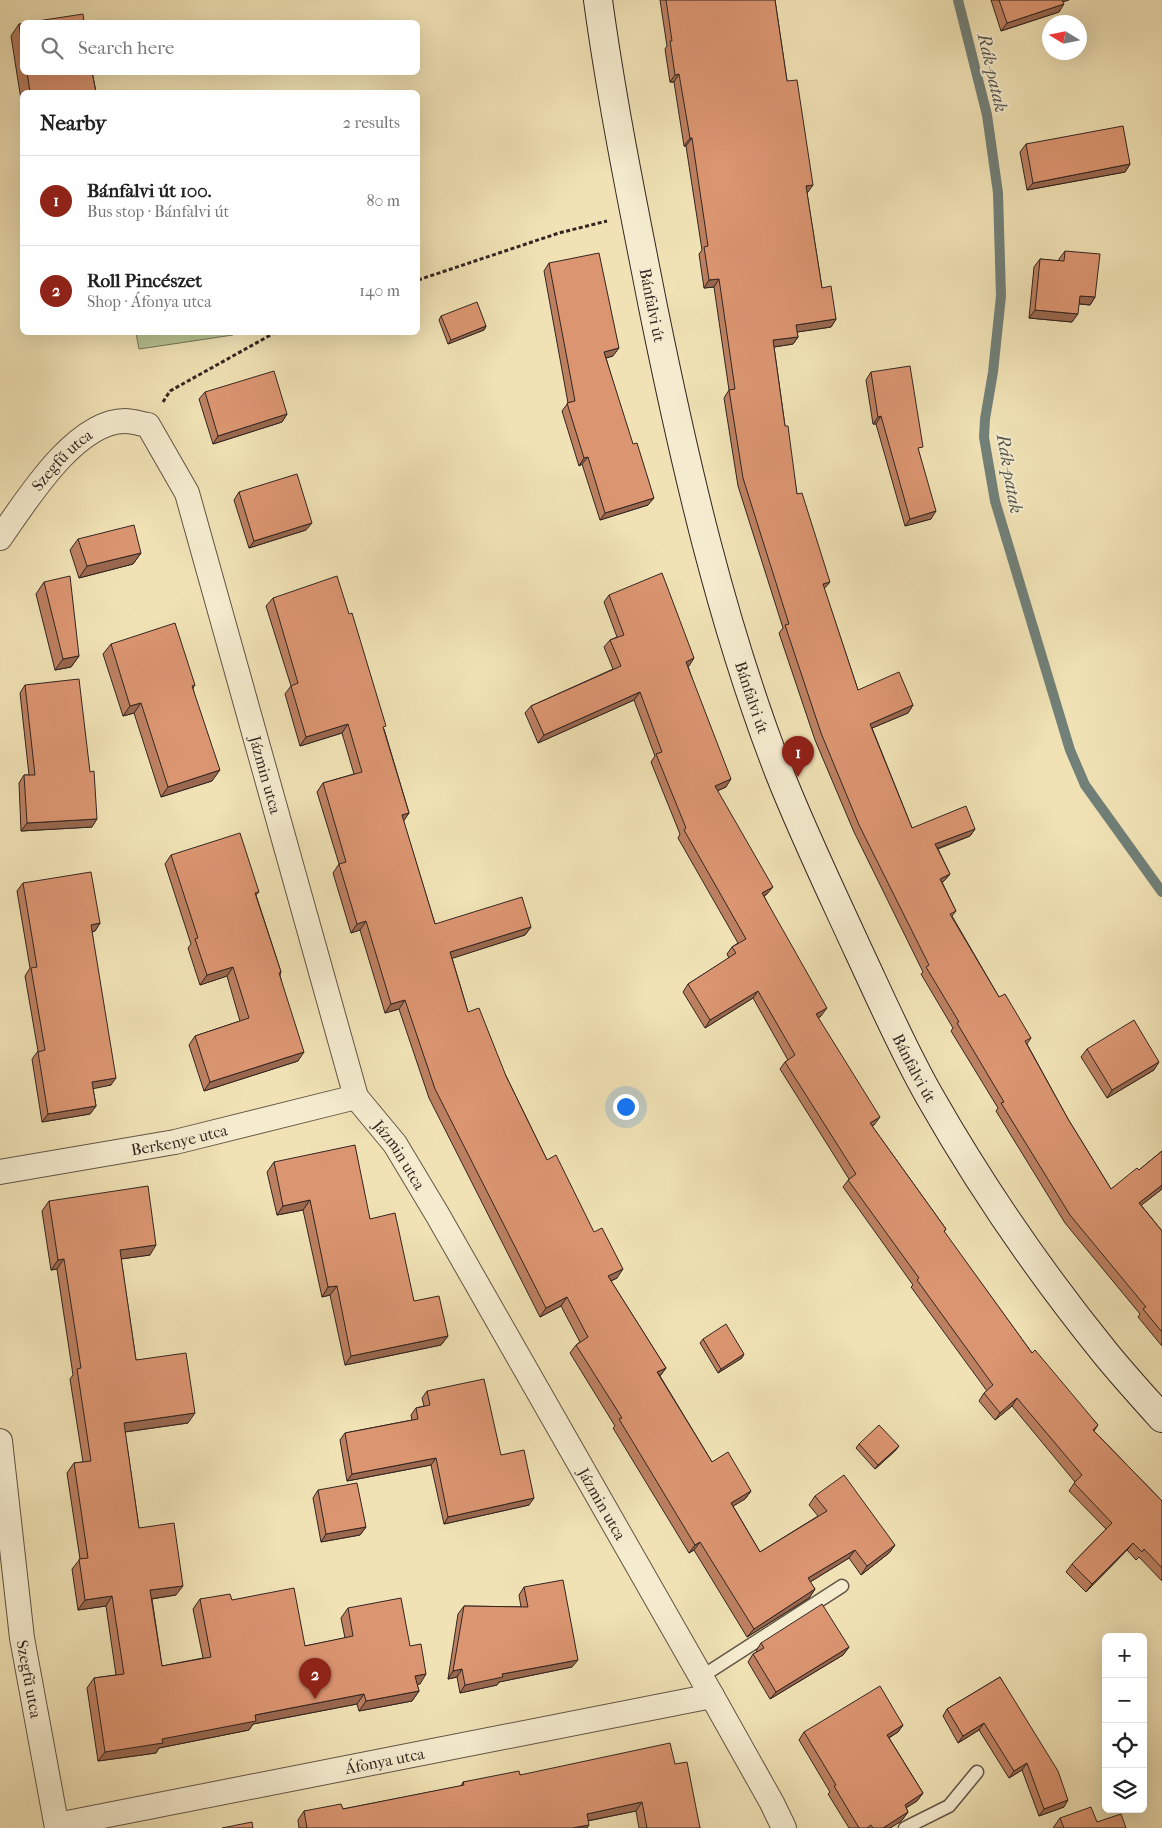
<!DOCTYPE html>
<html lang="en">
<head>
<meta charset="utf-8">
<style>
  :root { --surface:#fff; --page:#f2f2f2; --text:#222; --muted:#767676; --line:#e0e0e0; --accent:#8f2418 }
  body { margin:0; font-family:"IM FELL French Canon",serif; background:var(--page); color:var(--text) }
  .controls { position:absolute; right:15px; bottom:15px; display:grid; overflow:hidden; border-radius:8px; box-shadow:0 5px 20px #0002 }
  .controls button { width:45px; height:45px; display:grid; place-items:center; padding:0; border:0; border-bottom:1px solid var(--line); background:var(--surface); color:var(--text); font:25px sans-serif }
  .compass { position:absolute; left:1042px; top:15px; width:45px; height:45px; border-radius:50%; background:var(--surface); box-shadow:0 5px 20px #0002; rotate:280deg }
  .you { position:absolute; left:625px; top:1106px; width:18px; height:18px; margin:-12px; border:4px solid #fff; border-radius:50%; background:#1a73e8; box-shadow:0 0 0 8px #1a73e833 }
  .badge { display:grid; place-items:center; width:32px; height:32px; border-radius:50%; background:var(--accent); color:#fff; font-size:16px; font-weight:700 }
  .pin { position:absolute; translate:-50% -41px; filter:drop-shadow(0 1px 2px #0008) }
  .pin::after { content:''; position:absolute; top:26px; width:18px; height:15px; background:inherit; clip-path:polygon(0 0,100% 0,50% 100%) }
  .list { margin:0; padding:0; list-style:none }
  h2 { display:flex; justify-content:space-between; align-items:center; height:65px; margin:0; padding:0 20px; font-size:21px }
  h2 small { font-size:16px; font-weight:400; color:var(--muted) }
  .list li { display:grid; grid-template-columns:32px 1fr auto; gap:15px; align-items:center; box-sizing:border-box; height:90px; padding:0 20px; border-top:1px solid var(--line) }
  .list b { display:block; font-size:19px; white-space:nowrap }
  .list p { margin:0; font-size:16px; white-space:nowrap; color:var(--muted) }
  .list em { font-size:16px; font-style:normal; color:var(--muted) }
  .icon { flex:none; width:28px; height:28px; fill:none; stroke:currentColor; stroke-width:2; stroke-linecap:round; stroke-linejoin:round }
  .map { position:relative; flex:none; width:1162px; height:1828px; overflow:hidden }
  .search { position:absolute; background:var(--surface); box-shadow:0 5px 20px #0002; left:20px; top:20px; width:400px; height:55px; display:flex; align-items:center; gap:12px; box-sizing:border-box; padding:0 18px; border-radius:8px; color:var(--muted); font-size:19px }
  .panel { position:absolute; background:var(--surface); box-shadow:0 5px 20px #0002; left:20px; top:90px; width:400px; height:245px; border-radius:8px }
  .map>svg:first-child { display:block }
</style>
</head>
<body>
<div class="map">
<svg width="1162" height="1828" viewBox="0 0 1162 1828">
  <rect width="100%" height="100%" fill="#f0e2b5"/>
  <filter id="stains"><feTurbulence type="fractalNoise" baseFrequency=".004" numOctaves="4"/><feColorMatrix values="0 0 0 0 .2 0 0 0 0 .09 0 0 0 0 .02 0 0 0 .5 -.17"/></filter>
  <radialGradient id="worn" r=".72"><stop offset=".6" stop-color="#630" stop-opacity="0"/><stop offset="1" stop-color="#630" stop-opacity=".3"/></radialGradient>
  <path fill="#b7c490" stroke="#757458" d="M 233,332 L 233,335 L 139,349 L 136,333 Z"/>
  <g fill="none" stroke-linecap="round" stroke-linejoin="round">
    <path stroke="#718079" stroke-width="10" d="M 958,0 L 987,115 L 998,193 L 1001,296 L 993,372 L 985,419 L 984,437 L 987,455 L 995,501 L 1070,750 L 1085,785 L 1162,892"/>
    <defs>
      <g id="lane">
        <path d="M 701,1677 L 842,1586"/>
        <path d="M 905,1828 L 949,1806 L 977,1772"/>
      </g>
      <g id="street">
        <path id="s1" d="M 0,538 C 26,501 75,421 125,421 C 133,421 141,424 148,425 L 187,493 L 356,1097 L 395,1144 L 437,1214 L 712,1696 L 772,1803 L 784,1828"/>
        <path id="s2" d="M 0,1172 L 175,1142 L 356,1097"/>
        <path id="s3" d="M 0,1441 L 22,1638 L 57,1828"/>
        <path id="s4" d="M 57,1825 L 712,1696"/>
      </g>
      <g id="secondary">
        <path id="s5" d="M 598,0 C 612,103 633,205 653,307 C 685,464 721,622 779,772 C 803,833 831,891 858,950 C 881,999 903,1050 930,1097 C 980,1185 1042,1275 1106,1354 C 1124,1376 1143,1397 1162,1418"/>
      </g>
    </defs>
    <use href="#lane" stroke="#625446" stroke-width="15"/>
    <use href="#street" stroke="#625446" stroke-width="26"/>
    <use href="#secondary" stroke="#332521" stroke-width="30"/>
    <g stroke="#332521" stroke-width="3" stroke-dasharray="4 2.5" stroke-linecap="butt">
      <path d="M 418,280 L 559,233 L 607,221"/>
      <path d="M 163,402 L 170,391 L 276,332"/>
    </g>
    <use href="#lane" stroke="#f5eccf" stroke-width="12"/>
    <use href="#street" stroke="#f5eccf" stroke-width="24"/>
    <use href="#secondary" stroke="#f5eccf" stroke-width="28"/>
  </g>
  <g fill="#bc8061" stroke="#332521">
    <path d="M 660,0 L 775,0 L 787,81 L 808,192 L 807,193 L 822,288 L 836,319 L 831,327 L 797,332 L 798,337 L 793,344 L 774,347 L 785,426 L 797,494 L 824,589 L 858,690 L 913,705 L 908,713 L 872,728 L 912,828 L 975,829 L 970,836 L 938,849 L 950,874 L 944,881 L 942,882 L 956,911 L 952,916 L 999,997 L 1031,1038 L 1027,1044 L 1068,1119 L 1111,1189 L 1139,1170 L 1162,1151 L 1162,1189 L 1141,1205 L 1162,1231 L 1162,1346 L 1138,1317 L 1140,1314 L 1065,1223 L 996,1111 L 998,1108 L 951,1031 L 953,1028 L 921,974 L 923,972 L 854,832 L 815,740 L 779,633 L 783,628 L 738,486 L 724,398 L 729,390 L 714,287 L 704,288 L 699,254 L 702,250 L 686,146 L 684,146 L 674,82 L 670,82 L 665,49 L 667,46 Z"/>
    <path d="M 991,0 L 1069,0 L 1063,2 L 1059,12 L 1001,31 Z"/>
    <path d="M 19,24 L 22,24 L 22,72 L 92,72 L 96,92 L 22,92 L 22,106 L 11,36 Z"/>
    <path d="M 1026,144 L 1130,164 L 1125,172 L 1027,190 L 1020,152 Z"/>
    <path d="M 1065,251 L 1095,297 L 1090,305 L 1079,304 L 1072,322 L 1029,318 L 1034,267 L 1040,259 L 1059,261 L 1059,259 Z"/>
    <path d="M 549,263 L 613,356 L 606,358 L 648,505 L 600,520 L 582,464 L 579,466 L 562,411 L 568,403 L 544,271 Z"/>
    <path d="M 441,316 L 486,326 L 484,330 L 448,344 L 439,320 Z"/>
    <path d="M 871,372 L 919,452 L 931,519 L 905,526 L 876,424 L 873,424 L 866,380 Z"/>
    <path d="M 205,392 L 287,414 L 282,422 L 213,444 L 199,399 Z"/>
    <path d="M 239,492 L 306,530 L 249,548 L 234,500 Z"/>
    <path d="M 78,539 L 141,553 L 133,564 L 79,578 L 70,550 Z"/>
    <path d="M 44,582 L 79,656 L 71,667 L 55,670 L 36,594 Z"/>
    <path d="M 609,595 L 689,666 L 688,666 L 726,787 L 717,791 L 767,894 L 764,896 L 821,1016 L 818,1018 L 874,1125 L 872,1126 L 946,1229 L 944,1232 L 1032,1353 L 1098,1425 L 1094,1431 L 1162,1501 L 1162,1581 L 1139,1557 L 1136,1560 L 1127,1550 L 1086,1592 L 1066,1572 L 1072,1564 L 1106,1529 L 1069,1491 L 1075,1482 L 1012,1406 L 995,1420 L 979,1401 L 984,1393 L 987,1391 L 911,1287 L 913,1285 L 843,1187 L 849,1179 L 780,1069 L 785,1062 L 788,1060 L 753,998 L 705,1028 L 683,992 L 688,984 L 729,958 L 727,954 L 732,947 L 738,943 L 678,838 L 680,834 L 651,762 L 655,756 L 634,700 L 538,743 L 525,713 L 531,706 L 613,669 L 604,647 L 610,640 L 617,637 L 604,602 Z"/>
    <path d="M 273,598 L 384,729 L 409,813 L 403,820 L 435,924 L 531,927 L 525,935 L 452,958 L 468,1012 L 506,1076 L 547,1160 L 617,1278 L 611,1281 L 666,1368 L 660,1376 L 712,1462 L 751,1491 L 745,1499 L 733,1506 L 760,1552 L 818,1516 L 809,1505 L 815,1496 L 895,1545 L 889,1553 L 861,1575 L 849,1558 L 810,1582 L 815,1589 L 809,1598 L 747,1637 L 694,1550 L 689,1553 L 613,1428 L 615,1426 L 570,1353 L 576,1345 L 580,1342 L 561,1306 L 540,1317 L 429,1098 L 399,1009 L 385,1013 L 360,930 L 351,933 L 333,873 L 339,864 L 317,792 L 323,783 L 354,774 L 342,733 L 300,746 L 285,694 L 291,686 L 266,606 Z"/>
    <path d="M 111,644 L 195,685 L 193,688 L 212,781 L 161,797 L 134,713 L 123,716 L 103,654 Z"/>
    <path d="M 25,685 L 92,827 L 21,831 L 19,783 L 24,775 L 29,775 L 20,693 Z"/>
    <path d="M 171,855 L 259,892 L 256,895 L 281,972 L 280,975 L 298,1061 L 204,1091 L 189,1045 L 195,1036 L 240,1021 L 227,976 L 200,985 L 188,948 L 191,944 L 165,864 Z"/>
    <path d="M 23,883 L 100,923 L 95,931 L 92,932 L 111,1085 L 93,1088 L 96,1106 L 90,1114 L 42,1122 L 32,1059 L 38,1051 L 25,976 L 30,968 L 17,891 Z"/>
    <path d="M 1087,1049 L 1154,1070 L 1107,1098 L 1081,1057 Z"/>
    <path d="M 274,1162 L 370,1219 L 414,1301 L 448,1336 L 441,1345 L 345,1365 L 330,1295 L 322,1297 L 303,1210 L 277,1215 L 267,1172 Z"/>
    <path d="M 49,1201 L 150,1255 L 121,1259 L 136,1360 L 188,1423 L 125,1432 L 139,1528 L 176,1595 L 152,1599 L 162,1666 L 203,1658 L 193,1609 L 200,1599 L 232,1600 L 305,1646 L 345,1638 L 341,1618 L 348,1608 L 410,1646 L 420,1684 L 417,1684 L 419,1691 L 412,1701 L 359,1711 L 357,1704 L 253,1724 L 249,1730 L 159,1748 L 156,1753 L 98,1761 L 87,1688 L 94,1678 L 116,1675 L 106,1606 L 78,1610 L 72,1569 L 80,1559 L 67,1473 L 74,1463 L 83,1462 L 70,1379 L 73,1375 L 57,1269 L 51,1270 L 42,1211 Z"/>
    <path d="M 703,1339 L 742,1358 L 718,1373 L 700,1343 Z"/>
    <path d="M 427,1391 L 501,1455 L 529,1505 L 444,1524 L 431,1465 L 347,1481 L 340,1440 L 345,1433 L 412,1420 L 411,1415 L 416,1408 L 424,1406 L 422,1398 Z"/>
    <path d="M 859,1444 L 896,1450 L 875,1469 L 856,1448 Z"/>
    <path d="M 318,1490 L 366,1527 L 360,1535 L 321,1542 L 313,1498 Z"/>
    <path d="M 524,1587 L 572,1667 L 499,1682 L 497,1685 L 460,1693 L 457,1677 L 448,1679 L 458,1614 L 464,1606 L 521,1607 L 519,1595 Z"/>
    <path d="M 761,1643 L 849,1647 L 843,1655 L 770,1699 L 748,1662 L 753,1654 L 757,1652 L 756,1651 Z"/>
    <path d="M 1000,1677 L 1064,1807 L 1039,1816 L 1022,1770 L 1009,1778 L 979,1730 L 958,1743 L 943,1716 L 947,1709 Z"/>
    <path d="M 903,1725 L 898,1732 L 889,1738 L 923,1793 L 917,1801 L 906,1808 L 908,1812 L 902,1820 L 890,1828 L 849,1828 L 828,1794 L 830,1792 L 799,1740 L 804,1732 Z"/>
    <path d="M 675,1764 L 700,1828 L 639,1828 L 636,1811 L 588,1821 L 587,1828 L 299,1828 L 298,1820 L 304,1811 L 343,1809 L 461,1786 L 463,1782 L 520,1775 Z"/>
    <path d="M 1060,1818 L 1097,1822 L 1126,1828 L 1053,1828 Z"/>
  </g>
  <g fill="#99684f" stroke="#332521">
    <path d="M 1064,4 L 1059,12 L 1001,31 L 1007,23 Z"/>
    <path d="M 679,74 L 674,82 L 670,82 L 675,75 Z"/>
    <path d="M 690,138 L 692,138 L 686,146 L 684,146 Z"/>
    <path d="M 1130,164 L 1125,172 L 1027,190 L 1033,183 Z"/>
    <path d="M 813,185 L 808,192 L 801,194 L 806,186 Z"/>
    <path d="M 719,279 L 714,287 L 704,288 L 709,280 Z"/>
    <path d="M 1080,296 L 1095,297 L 1090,305 L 1074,303 Z"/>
    <path d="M 1035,310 L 1078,314 L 1072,322 L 1029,318 Z"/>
    <path d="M 836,319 L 831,327 L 791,333 L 796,325 Z"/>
    <path d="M 486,326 L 484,330 L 448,344 L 451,340 Z"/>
    <path d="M 798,337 L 793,344 L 767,348 L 773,340 Z"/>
    <path d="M 619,348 L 613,356 L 598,360 L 604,352 Z"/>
    <path d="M 287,414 L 282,422 L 213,444 L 218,436 Z"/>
    <path d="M 881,416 L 876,424 L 873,424 L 878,417 Z"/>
    <path d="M 588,457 L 582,464 L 579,466 L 584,458 Z"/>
    <path d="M 654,498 L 648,505 L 600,520 L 605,513 Z"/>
    <path d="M 936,511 L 931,519 L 905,526 L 910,519 Z"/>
    <path d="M 312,523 L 306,530 L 249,548 L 254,541 Z"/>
    <path d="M 141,553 L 133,564 L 79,578 L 87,566 Z"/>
    <path d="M 830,582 L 824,589 L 823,584 Z"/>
    <path d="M 79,656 L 71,667 L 55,670 L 63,659 Z"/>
    <path d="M 694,658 L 689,666 L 681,669 L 686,662 Z"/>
    <path d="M 640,692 L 634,700 L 538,743 L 544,735 Z"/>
    <path d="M 141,703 L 134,713 L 123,716 L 130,706 Z"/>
    <path d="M 913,705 L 908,713 L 865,731 L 870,724 Z"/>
    <path d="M 348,724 L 342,733 L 300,746 L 306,737 Z"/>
    <path d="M 220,770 L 212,781 L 161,797 L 168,787 Z"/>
    <path d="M 731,779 L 726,787 L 710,794 L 715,786 Z"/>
    <path d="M 409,813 L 403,822 L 402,815 Z"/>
    <path d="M 97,819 L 92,827 L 21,831 L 27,823 Z"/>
    <path d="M 975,829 L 970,836 L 930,851 L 935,844 Z"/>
    <path d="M 950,874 L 944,881 L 935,886 L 940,879 Z"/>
    <path d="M 773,887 L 767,894 L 756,901 L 762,893 Z"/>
    <path d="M 366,921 L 360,930 L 351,933 L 357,924 Z"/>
    <path d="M 100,923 L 95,931 L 85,933 L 91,925 Z"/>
    <path d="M 531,927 L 525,935 L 444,961 L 450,952 Z"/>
    <path d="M 233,967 L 227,976 L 200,985 L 207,975 Z"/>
    <path d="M 758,991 L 753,998 L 705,1028 L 710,1020 Z"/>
    <path d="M 405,1000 L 399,1009 L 385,1013 L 391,1004 Z"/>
    <path d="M 827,1008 L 821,1016 L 811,1022 L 816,1014 Z"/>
    <path d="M 304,1052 L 298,1061 L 204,1091 L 210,1082 Z"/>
    <path d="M 1159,1062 L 1154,1070 L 1107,1098 L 1112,1090 Z"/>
    <path d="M 116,1078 L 111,1085 L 87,1090 L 92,1082 Z"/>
    <path d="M 96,1106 L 90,1114 L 42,1122 L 48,1114 Z"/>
    <path d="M 880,1117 L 874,1125 L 864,1131 L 870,1123 Z"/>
    <path d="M 1162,1185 L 1162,1189 L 1134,1211 L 1139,1203 Z"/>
    <path d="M 310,1200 L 303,1210 L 277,1215 L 283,1206 Z"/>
    <path d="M 156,1245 L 150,1255 L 113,1260 L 120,1250 Z"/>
    <path d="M 64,1259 L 57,1269 L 51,1270 L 58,1260 Z"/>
    <path d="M 623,1269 L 617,1278 L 602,1285 L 608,1276 Z"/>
    <path d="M 337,1286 L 330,1295 L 322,1297 L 328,1287 Z"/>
    <path d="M 567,1297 L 561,1306 L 540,1317 L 546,1308 Z"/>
    <path d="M 448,1336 L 441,1345 L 345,1365 L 351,1356 Z"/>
    <path d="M 744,1354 L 742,1358 L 718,1373 L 721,1369 Z"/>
    <path d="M 666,1368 L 660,1376 L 657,1372 Z"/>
    <path d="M 1017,1398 L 1012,1406 L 995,1420 L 1000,1413 Z"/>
    <path d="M 195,1413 L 188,1423 L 117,1433 L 124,1423 Z"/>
    <path d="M 899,1446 L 896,1450 L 875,1469 L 878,1465 Z"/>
    <path d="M 436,1458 L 431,1465 L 347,1481 L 352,1474 Z"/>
    <path d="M 751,1491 L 745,1499 L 725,1511 L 731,1503 Z"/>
    <path d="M 534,1498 L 529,1505 L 444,1524 L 448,1517 Z"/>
    <path d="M 366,1527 L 360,1535 L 321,1542 L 326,1534 Z"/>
    <path d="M 700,1542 L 694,1550 L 689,1553 L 695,1545 Z"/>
    <path d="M 1133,1543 L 1127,1550 L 1086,1592 L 1092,1584 Z"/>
    <path d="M 895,1545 L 889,1553 L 861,1575 L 867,1566 Z"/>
    <path d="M 855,1550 L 849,1558 L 802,1587 L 808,1578 Z"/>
    <path d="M 183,1586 L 176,1595 L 143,1600 L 150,1590 Z"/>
    <path d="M 815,1589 L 809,1598 L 747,1637 L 754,1629 Z"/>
    <path d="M 112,1596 L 106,1606 L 78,1610 L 85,1600 Z"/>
    <path d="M 849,1647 L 843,1655 L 770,1699 L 776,1692 Z"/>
    <path d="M 578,1660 L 572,1667 L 499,1682 L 497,1685 L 460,1693 L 465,1685 L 502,1674 Z"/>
    <path d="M 462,1669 L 457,1677 L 448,1679 L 453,1671 Z"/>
    <path d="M 426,1674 L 420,1684 L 409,1686 L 415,1676 Z"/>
    <path d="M 419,1691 L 412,1701 L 359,1711 L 366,1701 Z"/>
    <path d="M 364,1694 L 357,1704 L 253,1724 L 249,1730 L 159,1748 L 156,1753 L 98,1761 L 105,1752 L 162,1739 L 255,1715 Z"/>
    <path d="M 984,1723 L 979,1730 L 958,1743 L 963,1736 Z"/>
    <path d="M 903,1725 L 898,1732 L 881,1742 L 887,1735 Z"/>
    <path d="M 1027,1763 L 1022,1770 L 1009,1778 L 1014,1771 Z"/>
    <path d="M 923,1793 L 917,1801 L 899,1812 L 905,1805 Z"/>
    <path d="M 1068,1800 L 1064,1807 L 1039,1816 L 1044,1809 Z"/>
    <path d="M 642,1802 L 636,1811 L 581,1822 L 587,1814 Z"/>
    <path d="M 908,1812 L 902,1820 L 900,1822 L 890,1828 L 883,1828 Z"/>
    <path d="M 589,1825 L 587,1828 L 572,1828 Z"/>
  </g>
  <g fill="#db9571" stroke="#332521">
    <path d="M 666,0 L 775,0 L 787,81 L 797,80 L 813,185 L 806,186 L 822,288 L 831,286 L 836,319 L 796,325 L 798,337 L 773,340 L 785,426 L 788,426 L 797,494 L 802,493 L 830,582 L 823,584 L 858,690 L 899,672 L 913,705 L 870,724 L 912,828 L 966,806 L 975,829 L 935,844 L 950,874 L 940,879 L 956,911 L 950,914 L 999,997 L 1005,994 L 1031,1038 L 1025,1041 L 1068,1119 L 1111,1189 L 1137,1168 L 1139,1170 L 1162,1151 L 1162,1185 L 1139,1203 L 1162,1231 L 1162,1332 L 1143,1309 L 1146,1307 L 1070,1215 L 1001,1103 L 1004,1102 L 957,1023 L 959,1022 L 926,967 L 929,965 L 859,825 L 821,733 L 785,625 L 789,624 L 743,478 L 729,390 L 735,389 L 719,279 L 709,280 L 704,247 L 708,246 L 692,138 L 690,138 L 679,74 L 675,75 L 670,41 L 672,41 Z"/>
    <path d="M 999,0 L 1062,0 L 1064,4 L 1007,23 Z"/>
    <path d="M 83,14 L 84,22 L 31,22 Z"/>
    <path d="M 19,24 L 22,24 L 22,47 Z"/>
    <path d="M 27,72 L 92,72 L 96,92 L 30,92 Z"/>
    <path d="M 1123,126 L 1130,164 L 1033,183 L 1026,144 Z"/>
    <path d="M 1065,251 L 1100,254 L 1095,297 L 1080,296 L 1078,314 L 1035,310 L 1040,259 L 1064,261 Z"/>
    <path d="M 599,253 L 619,348 L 604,352 L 633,444 L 637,443 L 654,498 L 605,513 L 588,457 L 584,458 L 567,403 L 575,401 L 549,263 Z"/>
    <path d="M 477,302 L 486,326 L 451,340 L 441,316 Z"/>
    <path d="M 910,366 L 923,447 L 918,448 L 936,511 L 910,519 L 881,416 L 878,417 L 871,372 Z"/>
    <path d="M 274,371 L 287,414 L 218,436 L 205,392 Z"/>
    <path d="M 297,474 L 312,523 L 254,541 L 239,492 Z"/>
    <path d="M 134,525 L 141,553 L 87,566 L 78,539 Z"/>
    <path d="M 662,573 L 694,658 L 686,662 L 731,779 L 715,786 L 773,887 L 762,893 L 827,1008 L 816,1014 L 880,1117 L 870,1123 L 946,1229 L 944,1231 L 1032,1353 L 1035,1350 L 1098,1425 L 1093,1430 L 1162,1501 L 1162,1568 L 1144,1549 L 1142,1552 L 1133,1543 L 1092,1584 L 1072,1564 L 1112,1523 L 1074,1483 L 1082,1475 L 1017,1398 L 1000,1413 L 984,1393 L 993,1385 L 917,1280 L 919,1278 L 848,1180 L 856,1174 L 785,1062 L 795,1055 L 758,991 L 710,1020 L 688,984 L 736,953 L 732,947 L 746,939 L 684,830 L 686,828 L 656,754 L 662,752 L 640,692 L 544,735 L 531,706 L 621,666 L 610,640 L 624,635 L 609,595 Z"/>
    <path d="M 70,576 L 79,656 L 63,659 L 44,582 Z"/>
    <path d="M 337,576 L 349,614 L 352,613 L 386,726 L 383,727 L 409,813 L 402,815 L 435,924 L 522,897 L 531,927 L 450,952 L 468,1012 L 479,1008 L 506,1076 L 547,1160 L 556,1155 L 594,1232 L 602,1228 L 623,1269 L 608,1276 L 666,1368 L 657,1372 L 712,1462 L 728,1452 L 751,1491 L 731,1503 L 760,1552 L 827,1511 L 815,1496 L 844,1475 L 895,1545 L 867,1566 L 855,1550 L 808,1578 L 815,1589 L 754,1629 L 700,1542 L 695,1545 L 619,1419 L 622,1418 L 576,1345 L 588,1337 L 567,1297 L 546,1308 L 435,1089 L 405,1000 L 391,1004 L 366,921 L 357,924 L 339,864 L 346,862 L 323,783 L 362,772 L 348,724 L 306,737 L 291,686 L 298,683 L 273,598 Z"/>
    <path d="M 175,623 L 195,685 L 192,686 L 220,770 L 168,787 L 141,703 L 130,706 L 111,644 Z"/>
    <path d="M 79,679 L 90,772 L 94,771 L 97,819 L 27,823 L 24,775 L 35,775 L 25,685 Z"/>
    <path d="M 240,833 L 259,892 L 255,893 L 281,972 L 279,973 L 304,1052 L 210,1082 L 195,1036 L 249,1018 L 233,967 L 207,975 L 195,939 L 198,938 L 171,855 Z"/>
    <path d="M 91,872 L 100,923 L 91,925 L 116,1078 L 92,1082 L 96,1106 L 48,1114 L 38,1052 L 45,1050 L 31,968 L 37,967 L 23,883 Z"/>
    <path d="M 1134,1020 L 1159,1062 L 1112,1090 L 1087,1049 Z"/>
    <path d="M 355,1145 L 370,1219 L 395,1213 L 414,1301 L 439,1296 L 448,1336 L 351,1356 L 337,1286 L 328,1287 L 310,1200 L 283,1206 L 274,1162 Z"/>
    <path d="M 148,1186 L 156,1245 L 120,1250 L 136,1360 L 186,1353 L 195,1413 L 124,1423 L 139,1528 L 174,1523 L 183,1586 L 150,1590 L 162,1666 L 211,1657 L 200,1599 L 230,1594 L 232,1600 L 294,1588 L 305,1646 L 353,1636 L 348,1608 L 401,1598 L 410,1646 L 421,1644 L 426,1674 L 415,1676 L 419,1691 L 366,1701 L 364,1694 L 255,1715 L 256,1721 L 162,1739 L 163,1743 L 105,1752 L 94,1678 L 124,1674 L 112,1596 L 85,1600 L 79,1559 L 88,1558 L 74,1463 L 91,1461 L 77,1369 L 81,1368 L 64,1259 L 58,1260 L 49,1201 Z"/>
    <path d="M 726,1324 L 744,1354 L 721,1369 L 703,1339 Z"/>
    <path d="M 484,1379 L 501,1455 L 524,1450 L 534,1498 L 448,1517 L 436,1458 L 352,1474 L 345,1433 L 418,1419 L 416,1408 L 430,1405 L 427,1391 Z"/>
    <path d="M 879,1425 L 899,1446 L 878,1465 L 859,1444 Z"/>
    <path d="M 357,1483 L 366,1527 L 326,1534 L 318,1490 Z"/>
    <path d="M 563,1580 L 578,1660 L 502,1674 L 503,1677 L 465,1685 L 462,1669 L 453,1671 L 464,1606 L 528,1607 L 524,1587 Z"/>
    <path d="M 822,1604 L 849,1647 L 776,1692 L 753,1654 L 764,1648 L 761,1643 Z"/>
    <path d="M 1000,1677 L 1058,1771 L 1068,1800 L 1044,1809 L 1027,1763 L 1014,1771 L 984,1723 L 963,1736 L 947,1709 Z"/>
    <path d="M 880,1686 L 903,1725 L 887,1735 L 923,1793 L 905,1805 L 908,1812 L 883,1828 L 873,1828 L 871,1825 L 867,1828 L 859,1828 L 834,1786 L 836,1785 L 804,1732 Z"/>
    <path d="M 670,1743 L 675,1764 L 687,1762 L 700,1828 L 647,1828 L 642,1802 L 587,1814 L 589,1825 L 572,1828 L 307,1828 L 304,1811 L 341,1804 L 343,1809 L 464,1785 L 463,1782 L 519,1771 L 520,1775 Z"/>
    <path d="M 1091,1807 L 1097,1822 L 1121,1814 L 1126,1828 L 1064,1828 L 1060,1818 Z"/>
    <path d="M 252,1822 L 253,1828 L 222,1828 Z"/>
  </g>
  <g text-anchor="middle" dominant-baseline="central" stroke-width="4" stroke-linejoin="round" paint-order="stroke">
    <g font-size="16" fill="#332521" stroke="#f5eccf">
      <text stroke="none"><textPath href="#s5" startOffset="310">Bánfalvi út</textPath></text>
      <text stroke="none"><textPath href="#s1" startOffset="100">Szegfű utca</textPath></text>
      <text stroke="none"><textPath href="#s5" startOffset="715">Bánfalvi út</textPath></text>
      <text stroke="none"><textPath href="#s1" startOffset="571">Jázmin utca</textPath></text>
      <text stroke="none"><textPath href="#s5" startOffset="1120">Bánfalvi út</textPath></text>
      <text stroke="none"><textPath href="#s2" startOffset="182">Berkenye utca</textPath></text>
      <text stroke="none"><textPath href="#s1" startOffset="978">Jázmin utca</textPath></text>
      <text stroke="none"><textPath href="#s1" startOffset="1382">Jázmin utca</textPath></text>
      <text stroke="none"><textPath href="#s3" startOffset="240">Szegfű utca</textPath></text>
      <text stroke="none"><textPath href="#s4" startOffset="334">Áfonya utca</textPath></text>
    </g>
    <g font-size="18" font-style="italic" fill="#52534d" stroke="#f5eccf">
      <text transform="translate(992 73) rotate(77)">Rák-patak</text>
      <text transform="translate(1009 474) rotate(80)">Rák-patak</text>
    </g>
  </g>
  <rect width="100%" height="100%" filter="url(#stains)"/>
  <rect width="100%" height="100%" fill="url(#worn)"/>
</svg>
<div class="controls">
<button>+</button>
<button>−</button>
<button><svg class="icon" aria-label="locate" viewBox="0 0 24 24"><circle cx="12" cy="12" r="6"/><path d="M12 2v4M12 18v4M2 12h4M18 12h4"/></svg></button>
<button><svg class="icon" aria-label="layers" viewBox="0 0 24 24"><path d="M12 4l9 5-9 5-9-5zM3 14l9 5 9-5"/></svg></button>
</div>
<svg class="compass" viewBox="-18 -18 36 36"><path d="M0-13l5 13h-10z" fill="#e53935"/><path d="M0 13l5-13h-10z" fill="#767676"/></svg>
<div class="you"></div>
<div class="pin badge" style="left:798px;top:777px">1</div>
<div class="pin badge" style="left:315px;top:1699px">2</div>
<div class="search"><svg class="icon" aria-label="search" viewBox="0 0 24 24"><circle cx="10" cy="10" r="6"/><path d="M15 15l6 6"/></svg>Search here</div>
<section class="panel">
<h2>Nearby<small>2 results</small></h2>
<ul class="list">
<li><span class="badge">1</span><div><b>Bánfalvi út 100.</b><p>Bus stop · Bánfalvi út</p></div><em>80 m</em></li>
<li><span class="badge">2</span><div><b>Roll Pincészet</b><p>Shop · Áfonya utca</p></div><em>140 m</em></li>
</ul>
</section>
</div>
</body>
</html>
